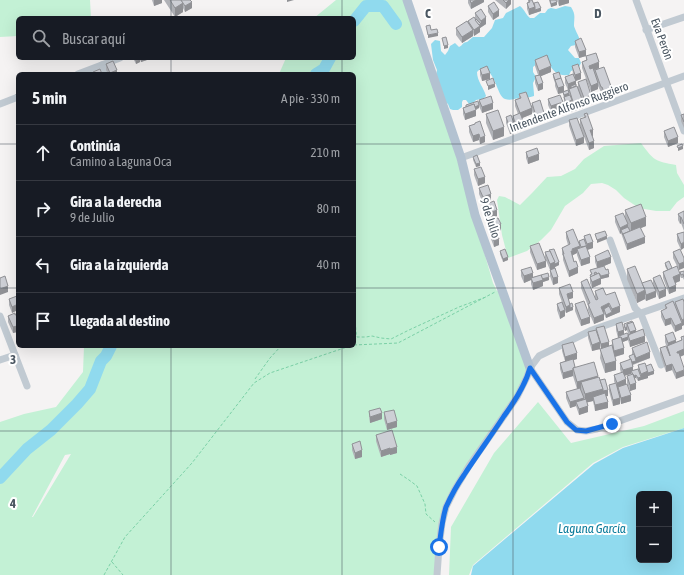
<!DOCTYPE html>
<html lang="es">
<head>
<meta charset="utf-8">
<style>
  :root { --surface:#171b24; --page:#20242c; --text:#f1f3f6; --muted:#9ea1a6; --line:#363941 }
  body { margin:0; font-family:"Asap Condensed",sans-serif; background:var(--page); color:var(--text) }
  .controls { position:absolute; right:12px; bottom:12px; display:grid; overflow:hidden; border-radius:6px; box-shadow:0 4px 16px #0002 }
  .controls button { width:36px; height:36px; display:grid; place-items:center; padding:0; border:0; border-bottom:1px solid var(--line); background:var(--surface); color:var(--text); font:20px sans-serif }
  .stop { position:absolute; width:12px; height:12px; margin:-9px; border:3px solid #1a73e8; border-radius:50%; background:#fff }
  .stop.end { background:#1a73e8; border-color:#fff; box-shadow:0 1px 4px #0008 }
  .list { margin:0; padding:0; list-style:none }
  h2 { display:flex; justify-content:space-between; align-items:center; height:52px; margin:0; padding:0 16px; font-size:17px }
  h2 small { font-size:13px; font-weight:400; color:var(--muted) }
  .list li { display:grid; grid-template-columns:26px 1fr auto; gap:12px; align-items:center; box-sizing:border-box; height:56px; padding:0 16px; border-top:1px solid var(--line) }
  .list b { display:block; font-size:15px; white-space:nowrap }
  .list p { margin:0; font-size:13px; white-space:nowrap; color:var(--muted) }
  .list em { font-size:13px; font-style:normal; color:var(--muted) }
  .icon { flex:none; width:22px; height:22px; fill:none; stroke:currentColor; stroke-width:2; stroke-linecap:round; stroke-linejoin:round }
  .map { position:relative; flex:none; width:684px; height:575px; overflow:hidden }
  .search { position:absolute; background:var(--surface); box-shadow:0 4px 16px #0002; left:16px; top:16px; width:340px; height:44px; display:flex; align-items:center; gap:10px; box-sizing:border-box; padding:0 14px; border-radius:6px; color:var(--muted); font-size:15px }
  .panel { position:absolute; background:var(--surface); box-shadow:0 4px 16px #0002; left:16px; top:72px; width:340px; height:276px; border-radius:6px }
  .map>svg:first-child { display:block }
</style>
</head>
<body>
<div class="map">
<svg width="684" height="575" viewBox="0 0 684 575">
  <rect width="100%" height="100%" fill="#f5f3f3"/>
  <g fill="#c3f1d5" fill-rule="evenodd">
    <path d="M 0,0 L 90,0 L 91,18 L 18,18 L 18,36 L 0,37 Z"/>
    <path d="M 336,0 L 407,0 L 458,162 L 493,283 L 497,291 L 502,289 L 530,368 L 527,377 L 446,507 L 437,575 L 0,575 L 0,422 L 24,414 L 56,407 L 83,372 L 84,346 L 354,346 L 354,74 L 279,74 L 286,58 L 354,58 L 354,18 L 314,18 ZM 71,454 L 33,517 L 32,517 L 65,455 Z"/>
    <path d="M 641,143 C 654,161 655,161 676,165 L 677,173 L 684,185 L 684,197 L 677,202 L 670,211 L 656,211 L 639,208 L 624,198 L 616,190 L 608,185 L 602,183 L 591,184 L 583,193 L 565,206 L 551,230 L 541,240 L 527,251 L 508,258 L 502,235 L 497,200 L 499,196 L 505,197 L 520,205 L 533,192 L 547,177 L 561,176 L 575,169 L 584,159 L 604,146 Z"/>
    <path d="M 538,402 L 571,443 L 644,426 L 684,411 L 684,428 L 623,447 L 593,463 L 473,565 L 469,575 L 449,575 L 451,527 L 494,453 Z"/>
  </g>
  <g fill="#90daee" fill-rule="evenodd">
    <path d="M 520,6 C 525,10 526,15 530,18 L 534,18 L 540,13 L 545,13 L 548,9 L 551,8 L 556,9 L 565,6 L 571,7 C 576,15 574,17 574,26 C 575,30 579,36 580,41 L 576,45 L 571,46 L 568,50 L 575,58 L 579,58 L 581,63 L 578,69 L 571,71 L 569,75 C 557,76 553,72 548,61 L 539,62 L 533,67 L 533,72 L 536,77 L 533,83 L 534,94 L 534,96 C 529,98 526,97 521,98 C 516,98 511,101 505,99 C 497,96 496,73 485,70 C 483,70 481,70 479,70 L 477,72 C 477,81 484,88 486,96 C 483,100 480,99 476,100 C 474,102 473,104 469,104 L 466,100 L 463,100 L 462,102 L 462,107 L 458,110 L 453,110 L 450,109 L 448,104 L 444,101 L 436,75 L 437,70 L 433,60 L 431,44 L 435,40 L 440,41 L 441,51 L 445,55 L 448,51 L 450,46 L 455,43 L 459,47 C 463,45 463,42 467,42 L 473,37 L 484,37 L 492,28 L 495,20 L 503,18 L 506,13 Z"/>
    <path d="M 684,428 L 684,575 L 471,575 L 473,566 L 594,464 L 623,448 ZM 639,494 L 669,494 L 669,560 L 639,560 Z"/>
  </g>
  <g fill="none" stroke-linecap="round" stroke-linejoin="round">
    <g stroke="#90daee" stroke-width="12">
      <path d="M 354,21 L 366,6 L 383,6 L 396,24"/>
      <path d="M 316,74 L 324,69 L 330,58"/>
      <path d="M 0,478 L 27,449 L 51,430 L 77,404 L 90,389 L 101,361 L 106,356 L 111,346"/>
    </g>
    <g stroke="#7ad0a6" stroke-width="1" stroke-dasharray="3 2" stroke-linecap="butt">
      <path d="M 354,322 C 357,328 355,331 357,337 L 366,337 L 372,336 L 381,338 L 391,339 L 409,330 L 459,307 L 486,297"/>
      <path d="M 354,345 L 398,343 L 495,292"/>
      <path d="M 255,379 L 270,358 L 281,346"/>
      <path d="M 400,474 L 409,480 L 417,486 L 425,504 L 426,514 L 435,522"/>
      <path d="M 112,562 L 123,575"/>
      <path d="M 104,575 L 125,537 L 192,463 L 254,383 L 270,373 L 350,346"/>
    </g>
    <g stroke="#c1cad2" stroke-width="7">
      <path d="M 636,0 L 684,131"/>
      <path d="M 646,30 L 684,17"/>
      <path d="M 102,65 L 106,74"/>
      <path d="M 78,74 L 120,58"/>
      <path d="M 0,104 L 18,97"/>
      <path d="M 461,158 L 684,76"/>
      <path d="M 610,240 L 635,308 L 641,314 L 661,365"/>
      <path d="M 0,316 L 27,386"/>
      <path d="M 0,360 L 15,355"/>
      <path d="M 530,368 L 567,422 L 577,430 L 586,431 L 597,429 L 684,398"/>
      <path d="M 437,575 L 439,547 L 442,523 L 446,507 L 455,489 L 469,466 L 517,397 L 527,377 L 530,368 L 539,356 L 592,330 L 684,298"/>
    </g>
    <path stroke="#b3c2d1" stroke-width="9" d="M 407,0 L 461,158 L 475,215 L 530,368"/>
  </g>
  <g fill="#b0b2b7">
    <path d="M 152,0 L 162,0 L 162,3 L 154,6 Z"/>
    <path d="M 164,0 L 190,0 L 192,8 L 185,12 L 183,8 L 183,12 L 175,17 Z"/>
    <path d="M 468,0 L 484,0 L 484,2 L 471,9 L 468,3 Z"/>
    <path d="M 495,0 L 511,0 L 511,4 L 506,9 Z"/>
    <path d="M 528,0 L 532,0 L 534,3 L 541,11 L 529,15 L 527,9 L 527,3 L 528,2 Z"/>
    <path d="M 549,0 L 556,0 L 557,5 L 551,7 Z"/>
    <path d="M 557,0 L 569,0 L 569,3 L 559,6 Z"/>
    <path d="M 488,6 L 499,16 L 493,20 L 488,12 Z"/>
    <path d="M 475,13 L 486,24 L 480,28 L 480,32 L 474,36 L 473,33 L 473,36 L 462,43 L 456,35 L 456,28 L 468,23 L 468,21 L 475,19 Z"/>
    <path d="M 575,41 L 586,56 L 579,58 L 575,47 Z"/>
    <path d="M 586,56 L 599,68 L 612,95 L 604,98 L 598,86 L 598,89 L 591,92 L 582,68 L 582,62 L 586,60 Z"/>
    <path d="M 133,58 L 147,58 L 147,60 L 141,62 L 140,60 L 140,62 L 136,64 Z"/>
    <path d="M 535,60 L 551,72 L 541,76 L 543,89 L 538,91 L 535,83 L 535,76 L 538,75 L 535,66 Z"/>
    <path d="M 106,64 L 117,74 L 108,74 L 106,70 Z"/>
    <path d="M 572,66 L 581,79 L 576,81 L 576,86 L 578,87 L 578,82 L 591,101 L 584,104 L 583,103 L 583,108 L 567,113 L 565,107 L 563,93 L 558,94 L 555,86 L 555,83 L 553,77 L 553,74 L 564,91 L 568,90 L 565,83 L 565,77 L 573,74 Z"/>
    <path d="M 480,69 L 490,79 L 482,81 L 480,75 Z"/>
    <path d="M 18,93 L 18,105 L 16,100 L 16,94 Z"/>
    <path d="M 519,94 L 532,106 L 532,103 L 544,119 L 536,122 L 532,111 L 532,114 L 522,118 L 524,129 L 516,132 L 515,128 L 515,132 L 510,134 L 506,123 L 506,117 L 513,119 L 513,116 L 518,114 L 515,106 L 515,100 L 519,98 Z"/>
    <path d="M 548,99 L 563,108 L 551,112 L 548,105 Z"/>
    <path d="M 479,100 L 493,109 L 482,113 L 479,106 Z"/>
    <path d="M 466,105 L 479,108 L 476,110 L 476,116 L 465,120 L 463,114 L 463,108 L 466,107 Z"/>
    <path d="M 486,114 L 504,136 L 493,140 L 486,123 Z"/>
    <path d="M 584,114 L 593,136 L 592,136 L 594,148 L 589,150 L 580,126 L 580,119 L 584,118 Z"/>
    <path d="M 684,114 L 684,128 L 681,121 L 681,115 Z"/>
    <path d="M 569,120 L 584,143 L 576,146 L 569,126 Z"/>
    <path d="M 475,123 L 485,142 L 480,144 L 479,140 L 473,142 L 469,132 L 469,126 L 475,124 Z"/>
    <path d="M 664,131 L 678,143 L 668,147 L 664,137 Z"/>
    <path d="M 526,152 L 539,160 L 528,164 L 526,158 Z"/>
    <path d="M 473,157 L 480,166 L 476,167 L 473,160 Z"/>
    <path d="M 474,169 L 485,183 L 478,186 L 474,175 Z"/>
    <path d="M 479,188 L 491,200 L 483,203 L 479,194 Z"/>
    <path d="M 484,205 L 497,216 L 487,220 L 484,211 Z"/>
    <path d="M 625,210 L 646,226 L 641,228 L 645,243 L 627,250 L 621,233 L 620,234 L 615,222 L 615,216 L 625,218 Z"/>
    <path d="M 684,211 L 684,231 L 681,223 L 680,224 L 678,220 L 678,214 Z"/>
    <path d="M 488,221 L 501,230 L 497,232 L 499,245 L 494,247 L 491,239 L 491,234 L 488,227 Z"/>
    <path d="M 566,232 L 580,248 L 579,244 L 579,241 L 584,239 L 584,236 L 593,248 L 587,250 L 590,263 L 581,266 L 577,255 L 577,253 L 573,255 L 573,257 L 578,273 L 569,277 L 563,260 L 563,256 L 562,254 L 562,248 L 568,245 L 566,238 Z"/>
    <path d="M 684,232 L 681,250 L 677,241 L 677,234 Z"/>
    <path d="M 530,246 L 546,267 L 537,270 L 530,252 Z"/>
    <path d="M 500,251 L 508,260 L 503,262 L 500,254 Z"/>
    <path d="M 545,252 L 559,265 L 555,267 L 558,283 L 553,285 L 550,276 L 550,270 L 545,258 Z"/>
    <path d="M 673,252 L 684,258 L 679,270 L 673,258 Z"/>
    <path d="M 595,256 L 611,263 L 604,266 L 609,277 L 601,279 L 601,284 L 592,288 L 590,283 L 590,275 L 591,274 L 590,270 L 597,268 L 595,262 Z"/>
    <path d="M 665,263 L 680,274 L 680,272 L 684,271 L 684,280 L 683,278 L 681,278 L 680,276 L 680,281 L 675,283 L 676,291 L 669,294 L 663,278 L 663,272 L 667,270 L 665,266 Z"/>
    <path d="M 627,269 L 642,283 L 656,297 L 646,301 L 645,299 L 637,303 L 627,279 Z"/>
    <path d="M 521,270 L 533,277 L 541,275 L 549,280 L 543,282 L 543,286 L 533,290 L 531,284 L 531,280 L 524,283 L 521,276 Z"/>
    <path d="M 653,278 L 666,296 L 659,299 L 653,284 Z"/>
    <path d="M 581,282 L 595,298 L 595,291 L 606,295 L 620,312 L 606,318 L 603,312 L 604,320 L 594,324 L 588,310 L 588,306 L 581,288 Z"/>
    <path d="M 559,288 L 573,298 L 568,299 L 573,310 L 566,313 L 565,311 L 565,316 L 560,319 L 557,310 L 557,304 L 562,302 L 559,294 Z"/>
    <path d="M 18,298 L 12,313 L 9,305 L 9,299 Z"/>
    <path d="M 675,302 L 684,302 L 684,325 L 682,326 L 682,329 L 675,332 L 671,324 L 665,326 L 661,317 L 661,311 L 665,309 L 665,305 L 675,305 Z"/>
    <path d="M 575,304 L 590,323 L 581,326 L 575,311 Z"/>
    <path d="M 18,314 L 18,334 L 17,332 L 13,333 L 8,322 L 8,316 L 15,315 Z"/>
    <path d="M 632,321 L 636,332 L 645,342 L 630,347 L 628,340 L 623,342 L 624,354 L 615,357 L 616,370 L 605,373 L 600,358 L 601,349 L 600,345 L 600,349 L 592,351 L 588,338 L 588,332 L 596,332 L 596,328 L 609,346 L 612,345 L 612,340 L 618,338 L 616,330 L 616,324 L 624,334 L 628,334 L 627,330 L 625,331 L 624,327 L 624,324 Z"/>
    <path d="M 665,335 L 676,342 L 681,340 L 681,337 L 684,336 L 684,355 L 680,357 L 676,379 L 672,370 L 666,372 L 660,354 L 660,348 L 667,348 L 665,342 Z"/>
    <path d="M 562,345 L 577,359 L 573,360 L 575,367 L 598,378 L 600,380 L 608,396 L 606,396 L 608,408 L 595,411 L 593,401 L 587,402 L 588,412 L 579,415 L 576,406 L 570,408 L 566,398 L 566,392 L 577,389 L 573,376 L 563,379 L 560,369 L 560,363 L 565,361 L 562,351 Z"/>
    <path d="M 632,348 L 650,358 L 633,365 L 633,370 L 638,369 L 638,365 L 646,366 L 654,374 L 648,376 L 648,378 L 638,381 L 636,378 L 635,378 L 636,389 L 630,391 L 627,383 L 627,376 L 632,375 L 631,374 L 624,376 L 626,384 L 631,401 L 621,404 L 620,399 L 620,404 L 613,406 L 609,391 L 609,385 L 615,384 L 614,381 L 614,375 L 621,373 L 620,369 L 620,363 L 630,360 L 629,356 L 632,355 Z"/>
    <path d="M 369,411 L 382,419 L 370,423 L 369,417 Z"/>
    <path d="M 384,412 L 397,427 L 387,430 L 384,419 Z"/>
    <path d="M 376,435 L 397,453 L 390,455 L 390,454 L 381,457 L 376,441 Z"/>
    <path d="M 352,444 L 362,457 L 355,459 L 352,450 Z"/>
  </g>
  <g fill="#909195">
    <path d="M 154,0 L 162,0 L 162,3 L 154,6 Z"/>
    <path d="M 287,0 L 294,0 L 287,2 Z"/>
    <path d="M 476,0 L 484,0 L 484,2 L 471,9 L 471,3 Z"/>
    <path d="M 509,0 L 511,0 L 511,4 L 506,9 L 506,3 Z"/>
    <path d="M 559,0 L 569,0 L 569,3 L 559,6 Z"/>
    <path d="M 192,2 L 192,8 L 185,12 L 185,6 Z"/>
    <path d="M 557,2 L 557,5 L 551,7 L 551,4 Z"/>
    <path d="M 183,3 L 183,12 L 175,17 L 175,8 Z"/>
    <path d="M 535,7 L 535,13 L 529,15 L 529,9 Z"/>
    <path d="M 541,8 L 541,11 L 535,13 L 535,10 Z"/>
    <path d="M 499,10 L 499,16 L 493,20 L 493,14 Z"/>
    <path d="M 486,17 L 486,24 L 480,28 L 480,32 L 474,36 L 474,30 L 481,24 L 481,21 Z"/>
    <path d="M 473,30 L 473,36 L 462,43 L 462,37 Z"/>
    <path d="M 438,33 L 438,36 L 428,38 L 428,35 Z"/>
    <path d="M 448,45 L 448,48 L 444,49 L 444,46 Z"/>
    <path d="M 586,50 L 586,56 L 579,58 L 579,52 Z"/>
    <path d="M 141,58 L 147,58 L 147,60 L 141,62 Z"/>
    <path d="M 140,59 L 140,62 L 136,64 L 136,61 Z"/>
    <path d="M 599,62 L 599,68 L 589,72 L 589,66 Z"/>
    <path d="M 551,66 L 551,72 L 539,77 L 539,71 Z"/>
    <path d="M 117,70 L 117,74 L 110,74 L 110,73 Z"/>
    <path d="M 490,73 L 490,79 L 482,81 L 482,75 Z"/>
    <path d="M 581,73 L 581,79 L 575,81 L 575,75 Z"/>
    <path d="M 576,81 L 576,87 L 571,86 L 571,89 L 568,90 L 568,84 Z"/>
    <path d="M 543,83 L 543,89 L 538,91 L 538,85 Z"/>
    <path d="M 598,83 L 598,89 L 591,92 L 591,86 Z"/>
    <path d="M 495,84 L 495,87 L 488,90 L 488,86 Z"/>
    <path d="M 564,86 L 564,92 L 558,94 L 558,88 Z"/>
    <path d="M 612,89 L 612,95 L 604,98 L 604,92 Z"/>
    <path d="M 569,93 L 569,96 L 564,98 L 564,95 Z"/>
    <path d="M 591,95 L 591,101 L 584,104 L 584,98 Z"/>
    <path d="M 572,100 L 572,103 L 566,106 L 566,103 Z"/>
    <path d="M 563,102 L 563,108 L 551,112 L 551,106 Z"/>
    <path d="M 583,102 L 583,108 L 574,111 L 574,105 Z"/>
    <path d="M 493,103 L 493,109 L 482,113 L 482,107 Z"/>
    <path d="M 479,105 L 479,108 L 467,112 L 467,109 Z"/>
    <path d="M 532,108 L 532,114 L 520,119 L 520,113 Z"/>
    <path d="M 574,108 L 574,111 L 567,113 L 567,110 Z"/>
    <path d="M 476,110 L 476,116 L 465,120 L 465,114 Z"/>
    <path d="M 544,113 L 544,119 L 536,122 L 536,116 Z"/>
    <path d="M 524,123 L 524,129 L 516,132 L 516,126 Z"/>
    <path d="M 515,126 L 515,132 L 510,134 L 510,128 Z"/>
    <path d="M 504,127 L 504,136 L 493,140 L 493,131 Z"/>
    <path d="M 590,130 L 593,130 L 593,136 L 590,137 Z"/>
    <path d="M 479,134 L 479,140 L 473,142 L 473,136 Z"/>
    <path d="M 485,136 L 485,142 L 480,144 L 480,138 Z"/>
    <path d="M 584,137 L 584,143 L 576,146 L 576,140 Z"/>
    <path d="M 678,137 L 678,143 L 668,147 L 668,141 Z"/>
    <path d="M 594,141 L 594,148 L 589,150 L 589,143 Z"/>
    <path d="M 683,146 L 683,149 L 678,151 L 678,148 Z"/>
    <path d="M 539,154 L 539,160 L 528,164 L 528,158 Z"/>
    <path d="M 480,163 L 480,166 L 476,167 L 476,164 Z"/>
    <path d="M 485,177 L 485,183 L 478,186 L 478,179 Z"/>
    <path d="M 491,194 L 491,200 L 483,203 L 483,197 Z"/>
    <path d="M 497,210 L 497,216 L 487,220 L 487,214 Z"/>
    <path d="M 646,217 L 646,226 L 631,232 L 631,223 Z"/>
    <path d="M 680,217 L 681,217 L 681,223 L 680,224 Z"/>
    <path d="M 501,224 L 501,230 L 492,234 L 491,232 L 491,234 L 491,228 Z"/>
    <path d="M 628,224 L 628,231 L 621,230 L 621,233 L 620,234 L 620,228 Z"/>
    <path d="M 607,236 L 607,239 L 597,243 L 597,240 Z"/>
    <path d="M 645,237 L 645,243 L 627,250 L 627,244 Z"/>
    <path d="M 499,239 L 499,245 L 494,247 L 494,241 Z"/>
    <path d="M 593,242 L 593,248 L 587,250 L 587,244 Z"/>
    <path d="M 684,242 L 684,248 L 681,250 L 681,244 Z"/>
    <path d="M 580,246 L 580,252 L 577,249 L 577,253 L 573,255 L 573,257 L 571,251 L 572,249 Z"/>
    <path d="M 508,257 L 508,260 L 503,262 L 503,259 Z"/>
    <path d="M 590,257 L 590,263 L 581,266 L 581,260 Z"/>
    <path d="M 611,257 L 611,263 L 597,269 L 597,262 Z"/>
    <path d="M 546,261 L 546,267 L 537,270 L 537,264 Z"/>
    <path d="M 555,262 L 559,262 L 559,265 L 555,267 L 555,268 L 550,270 L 550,264 Z"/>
    <path d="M 684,262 L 684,268 L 679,270 L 679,264 Z"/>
    <path d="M 578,267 L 578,273 L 569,277 L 569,271 Z"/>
    <path d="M 533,273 L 533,279 L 531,278 L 531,280 L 524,283 L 524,276 Z"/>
    <path d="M 609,274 L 609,277 L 601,279 L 601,284 L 592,288 L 592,279 Z"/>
    <path d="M 680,274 L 680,281 L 673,284 L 673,277 Z"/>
    <path d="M 549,277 L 549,280 L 543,282 L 543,286 L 533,290 L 533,283 Z"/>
    <path d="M 558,277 L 558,283 L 553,285 L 553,278 Z"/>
    <path d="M 676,285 L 676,291 L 669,294 L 669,288 Z"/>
    <path d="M 8,286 L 8,292 L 0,295 L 0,289 Z"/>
    <path d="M 666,289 L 666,296 L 659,299 L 659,292 Z"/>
    <path d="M 645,290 L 645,299 L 637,303 L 637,294 Z"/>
    <path d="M 656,291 L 656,297 L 646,301 L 646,295 Z"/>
    <path d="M 573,292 L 573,298 L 567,300 L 567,294 Z"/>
    <path d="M 609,303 L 609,309 L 604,309 L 604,312 L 601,313 L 601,307 Z"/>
    <path d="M 18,304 L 18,310 L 12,313 L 12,307 Z"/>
    <path d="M 570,305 L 570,311 L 566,313 L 566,307 Z"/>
    <path d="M 620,306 L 620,312 L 606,318 L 606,315 L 612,312 L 612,309 Z"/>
    <path d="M 573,307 L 573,310 L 570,311 L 570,308 Z"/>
    <path d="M 565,310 L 565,316 L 560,319 L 560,312 Z"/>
    <path d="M 604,314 L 604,320 L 594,324 L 594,318 Z"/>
    <path d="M 590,317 L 590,323 L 581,326 L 581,320 Z"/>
    <path d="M 671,318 L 671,324 L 665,326 L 665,320 Z"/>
    <path d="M 684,319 L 684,325 L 682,326 L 682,329 L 675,332 L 675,326 L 682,323 L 682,320 Z"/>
    <path d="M 17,326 L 17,332 L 13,333 L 13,327 Z"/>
    <path d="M 627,327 L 627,330 L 625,331 L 625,328 Z"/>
    <path d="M 624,330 L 624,336 L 619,336 L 618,338 L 618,332 Z"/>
    <path d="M 636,330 L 636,337 L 630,338 L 630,332 Z"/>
    <path d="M 645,336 L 645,342 L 630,347 L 630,341 Z"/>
    <path d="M 628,337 L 628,340 L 620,343 L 620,340 Z"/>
    <path d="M 676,340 L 676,346 L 668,348 L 668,343 Z"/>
    <path d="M 600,342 L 600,349 L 592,351 L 592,345 Z"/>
    <path d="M 609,342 L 609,348 L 601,350 L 601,344 Z"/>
    <path d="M 684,345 L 684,355 L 677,358 L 677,352 Z"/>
    <path d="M 624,348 L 624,354 L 614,357 L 614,351 Z"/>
    <path d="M 650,352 L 650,358 L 631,365 L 631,362 L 636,361 L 636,358 Z"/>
    <path d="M 577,353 L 577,359 L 565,363 L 565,357 Z"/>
    <path d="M 616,361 L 616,370 L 605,373 L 605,364 Z"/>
    <path d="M 672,364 L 672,370 L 666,372 L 666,366 Z"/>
    <path d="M 633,367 L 633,373 L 631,371 L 631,374 L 623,376 L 623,370 Z"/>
    <path d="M 573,370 L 573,376 L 563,379 L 563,373 Z"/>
    <path d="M 684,370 L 684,376 L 676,379 L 676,373 Z"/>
    <path d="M 648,371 L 654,371 L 654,374 L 648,376 L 648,378 L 641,380 L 641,374 Z"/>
    <path d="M 636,375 L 636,378 L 633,379 L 633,376 Z"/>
    <path d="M 598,376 L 598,385 L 581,382 L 581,390 L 577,391 L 577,382 Z"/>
    <path d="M 641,377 L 641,380 L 638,381 L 638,378 Z"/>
    <path d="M 626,379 L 626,386 L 618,387 L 618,388 L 617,389 L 617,383 Z"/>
    <path d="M 636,383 L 636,389 L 630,391 L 630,385 Z"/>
    <path d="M 603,389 L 608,390 L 608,396 L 603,397 L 593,397 L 593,401 L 585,403 L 585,394 Z"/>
    <path d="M 631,395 L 631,401 L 621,404 L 621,398 Z"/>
    <path d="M 584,398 L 584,404 L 576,402 L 576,406 L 570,408 L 570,402 Z"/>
    <path d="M 620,398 L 620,404 L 613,406 L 613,400 Z"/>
    <path d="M 608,402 L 608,408 L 595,411 L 595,405 Z"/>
    <path d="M 588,406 L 588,412 L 579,415 L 579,409 Z"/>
    <path d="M 382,413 L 382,419 L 370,423 L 370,417 Z"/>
    <path d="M 397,421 L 397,427 L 387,430 L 387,424 Z"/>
    <path d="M 397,447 L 397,453 L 390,455 L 390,449 Z"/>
    <path d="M 390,448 L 390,454 L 381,457 L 381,451 Z"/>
    <path d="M 362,450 L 362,457 L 355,459 L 355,453 Z"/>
  </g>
  <g fill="#cdcfd5" stroke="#909195">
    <path d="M 170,0 L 181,0 L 183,3 L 175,8 Z"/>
    <path d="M 181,0 L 190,0 L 192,2 L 185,6 Z"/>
    <path d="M 470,0 L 476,0 L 471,3 Z"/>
    <path d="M 503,0 L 509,0 L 506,3 Z"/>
    <path d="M 529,0 L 532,0 L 535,7 L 529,9 L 527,3 L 530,2 Z"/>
    <path d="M 550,0 L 556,0 L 557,2 L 551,4 Z"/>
    <path d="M 494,2 L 499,10 L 493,14 L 488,6 Z"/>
    <path d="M 538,2 L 541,8 L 535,10 L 535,7 L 534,3 Z"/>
    <path d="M 481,9 L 486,17 L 481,21 L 475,13 Z"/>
    <path d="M 474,17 L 480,26 L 474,30 L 468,21 Z"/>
    <path d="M 476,19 L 481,24 L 479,25 L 475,20 Z"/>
    <path d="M 467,21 L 473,30 L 462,37 L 456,28 Z"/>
    <path d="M 430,25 L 431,30 L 437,29 L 438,33 L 428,35 L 426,26 Z"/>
    <path d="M 446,37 L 448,45 L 444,46 L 442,38 Z"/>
    <path d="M 581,38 L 586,50 L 579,52 L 575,41 Z"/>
    <path d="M 596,53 L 599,62 L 589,66 L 590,69 L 593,68 L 598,83 L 591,86 L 582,62 L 587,60 L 586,56 Z"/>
    <path d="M 547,55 L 551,66 L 539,71 L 535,60 Z"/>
    <path d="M 135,58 L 139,58 L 140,59 L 136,61 Z"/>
    <path d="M 113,61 L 117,70 L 110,73 L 106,64 Z"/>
    <path d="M 578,64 L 581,73 L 575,75 L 572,66 Z"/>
    <path d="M 487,66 L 490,73 L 482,75 L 480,69 Z"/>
    <path d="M 604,67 L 612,89 L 604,92 L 602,87 L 601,87 L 595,70 Z"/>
    <path d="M 100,69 L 102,74 L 94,74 L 93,72 Z"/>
    <path d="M 559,72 L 561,78 L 555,80 L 553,74 Z"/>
    <path d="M 573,74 L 576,81 L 568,84 L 565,77 Z"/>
    <path d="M 540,75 L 543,83 L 538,85 L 535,76 Z"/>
    <path d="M 493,78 L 495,84 L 488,86 L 486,81 Z"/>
    <path d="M 561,78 L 564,86 L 558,88 L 555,80 Z"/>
    <path d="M 586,79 L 591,95 L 584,98 L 578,82 Z"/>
    <path d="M 576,84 L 576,86 L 571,88 L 571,86 Z"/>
    <path d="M 577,86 L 583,102 L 574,105 L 569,89 Z"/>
    <path d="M 568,90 L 569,93 L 564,95 L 563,92 Z"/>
    <path d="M 526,92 L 532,108 L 520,113 L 515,100 L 521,98 L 519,94 Z"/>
    <path d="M 18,93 L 18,99 L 16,94 Z"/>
    <path d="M 560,95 L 563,102 L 551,106 L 548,99 Z"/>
    <path d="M 570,95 L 572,100 L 566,103 L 564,97 Z"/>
    <path d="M 491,96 L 493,103 L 482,107 L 479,100 Z"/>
    <path d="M 540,100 L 544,113 L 536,116 L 532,103 Z"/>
    <path d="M 478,101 L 479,105 L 475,107 L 474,104 L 466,107 L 466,105 Z"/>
    <path d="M 572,102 L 574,108 L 567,110 L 565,104 Z"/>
    <path d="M 474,104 L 476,110 L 465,114 L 463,108 Z"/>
    <path d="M 498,110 L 504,127 L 493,131 L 486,114 Z"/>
    <path d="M 520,113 L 524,123 L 516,126 L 513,116 Z"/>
    <path d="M 587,113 L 593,130 L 590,130 L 594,141 L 589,143 L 580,119 L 586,117 L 584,114 Z"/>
    <path d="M 684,114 L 684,122 L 681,115 Z"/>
    <path d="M 511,115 L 515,126 L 510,128 L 506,117 Z"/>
    <path d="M 577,118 L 584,137 L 576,140 L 569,120 Z"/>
    <path d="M 480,121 L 485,136 L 480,138 L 479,134 L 473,136 L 469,126 L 475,124 L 475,123 Z"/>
    <path d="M 674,127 L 678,137 L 668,141 L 664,131 Z"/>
    <path d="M 682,144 L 683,146 L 678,148 L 677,146 Z"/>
    <path d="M 537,148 L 539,154 L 528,158 L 526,152 Z"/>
    <path d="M 477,155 L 480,163 L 476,164 L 473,157 Z"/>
    <path d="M 481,167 L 485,177 L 478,179 L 474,169 Z"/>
    <path d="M 488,185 L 491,194 L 483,197 L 479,188 Z"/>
    <path d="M 494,201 L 497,210 L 487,214 L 484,205 Z"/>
    <path d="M 641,204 L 646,217 L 631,223 L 625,210 Z"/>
    <path d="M 684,211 L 684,224 L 681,217 L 680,217 L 678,214 Z"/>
    <path d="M 623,213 L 628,224 L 620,228 L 615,216 Z"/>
    <path d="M 498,218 L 501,224 L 491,228 L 488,221 Z"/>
    <path d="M 628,227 L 630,231 L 623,234 L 623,235 L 621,230 Z"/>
    <path d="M 640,227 L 645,237 L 627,244 L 623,234 Z"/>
    <path d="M 573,229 L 580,246 L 572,249 L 573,251 L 571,251 L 574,262 L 576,261 L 578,267 L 569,271 L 563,254 L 564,254 L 562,248 L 570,244 L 566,232 Z"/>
    <path d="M 496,230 L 499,239 L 494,241 L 491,232 Z"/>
    <path d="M 605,231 L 607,236 L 597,240 L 595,234 Z"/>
    <path d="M 684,232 L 684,242 L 681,244 L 677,234 Z"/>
    <path d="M 590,234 L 593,242 L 587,244 L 584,236 Z"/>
    <path d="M 584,239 L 587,247 L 586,247 L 586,246 L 581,247 L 579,241 Z"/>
    <path d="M 539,243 L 546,261 L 537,264 L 530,246 Z"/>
    <path d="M 586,246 L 590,257 L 581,260 L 577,249 Z"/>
    <path d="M 505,249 L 508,257 L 503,259 L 500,251 Z"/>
    <path d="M 554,249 L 559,262 L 555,264 L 550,251 L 549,250 Z"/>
    <path d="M 680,249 L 684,258 L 684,262 L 679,264 L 673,252 Z"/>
    <path d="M 608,250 L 611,257 L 597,262 L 595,256 Z"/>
    <path d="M 550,251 L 555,262 L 550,264 L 545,252 Z"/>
    <path d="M 669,261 L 672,268 L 668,270 L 665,263 Z"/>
    <path d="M 604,266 L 606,270 L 608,269 L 609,274 L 601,276 L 599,273 L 597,274 L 596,272 L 594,273 L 595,275 L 591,277 L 590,275 L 592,274 L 590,270 Z"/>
    <path d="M 635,266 L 645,290 L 637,294 L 627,269 Z"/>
    <path d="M 677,266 L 680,274 L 673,277 L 676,285 L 669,288 L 663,272 Z"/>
    <path d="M 531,267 L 533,273 L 524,276 L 521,270 Z"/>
    <path d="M 555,268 L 558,277 L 553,278 L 550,270 Z"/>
    <path d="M 684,271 L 684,277 L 683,274 L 681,275 L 680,272 Z"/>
    <path d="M 548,273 L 549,277 L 542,279 L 541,275 Z"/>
    <path d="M 599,273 L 601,278 L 592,282 L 590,277 Z"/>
    <path d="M 541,275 L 543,280 L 533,283 L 531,278 Z"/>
    <path d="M 660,275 L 666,289 L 659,292 L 653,278 Z"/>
    <path d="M 5,276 L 8,286 L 0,289 L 0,278 Z"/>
    <path d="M 587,279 L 596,300 L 598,299 L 595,291 L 603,288 L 606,295 L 615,292 L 620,306 L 612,309 L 609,303 L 601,307 L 604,314 L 594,318 L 588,304 L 590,303 L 581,282 Z"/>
    <path d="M 651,280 L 656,291 L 646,295 L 645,290 L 642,283 Z"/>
    <path d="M 570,284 L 573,292 L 567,294 L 570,305 L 566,307 L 559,288 Z"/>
    <path d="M 17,296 L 18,298 L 18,304 L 12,307 L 9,299 Z"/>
    <path d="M 683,299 L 684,302 L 684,319 L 682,320 L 675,302 Z"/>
    <path d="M 584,301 L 590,317 L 581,320 L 575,304 Z"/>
    <path d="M 673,301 L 682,323 L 675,326 L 671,318 L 665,320 L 661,311 L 667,308 L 665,305 Z"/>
    <path d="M 562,302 L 565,310 L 560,312 L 557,304 Z"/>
    <path d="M 572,303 L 573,307 L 570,308 L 570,304 Z"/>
    <path d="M 609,306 L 612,312 L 606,315 L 604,309 Z"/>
    <path d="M 15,313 L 15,315 L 18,314 L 18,328 L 17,326 L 13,327 L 8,316 Z"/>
    <path d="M 632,321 L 633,323 L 627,324 L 627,327 L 625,328 L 624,324 Z"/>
    <path d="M 622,322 L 624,330 L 618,332 L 616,324 Z"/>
    <path d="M 633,322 L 636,330 L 630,332 L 627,324 Z"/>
    <path d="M 604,326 L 609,342 L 601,344 L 596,328 Z"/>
    <path d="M 643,329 L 645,336 L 630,341 L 628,335 Z"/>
    <path d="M 596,330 L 600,342 L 592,345 L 588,332 Z"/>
    <path d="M 673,332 L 676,340 L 668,343 L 665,335 Z"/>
    <path d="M 627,333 L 629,336 L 628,335 L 628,337 L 622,339 L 621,337 L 619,338 L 619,336 Z"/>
    <path d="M 684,336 L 684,349 L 677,352 L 677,353 L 679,353 L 684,368 L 684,370 L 676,373 L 672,364 L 666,366 L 660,348 L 666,346 L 670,356 L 670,355 L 667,346 L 682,340 L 681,337 Z"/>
    <path d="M 621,337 L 624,348 L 614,351 L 612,340 Z"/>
    <path d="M 573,342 L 577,353 L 565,357 L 562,345 Z"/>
    <path d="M 647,342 L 650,352 L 636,358 L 632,348 Z"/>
    <path d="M 612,345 L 616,361 L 605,364 L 600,349 Z"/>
    <path d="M 634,354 L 636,361 L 632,362 L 629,356 Z"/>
    <path d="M 573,359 L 575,367 L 573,368 L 573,370 L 563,373 L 560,363 Z"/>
    <path d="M 631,359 L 633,367 L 623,370 L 620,363 Z"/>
    <path d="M 594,362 L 598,376 L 577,382 L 573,368 Z"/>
    <path d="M 645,363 L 648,371 L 641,374 L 638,365 Z"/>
    <path d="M 651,364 L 654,371 L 648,373 L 646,366 Z"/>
    <path d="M 638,369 L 641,377 L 638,378 L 636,375 L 634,376 L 631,371 Z"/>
    <path d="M 623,372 L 626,379 L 617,383 L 614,375 Z"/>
    <path d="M 633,374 L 636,383 L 630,385 L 627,376 Z"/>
    <path d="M 599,377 L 603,389 L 585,394 L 581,382 Z"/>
    <path d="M 605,379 L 608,390 L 603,391 L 603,389 L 600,380 Z"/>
    <path d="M 616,383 L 620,398 L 613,400 L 609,385 Z"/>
    <path d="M 627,384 L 631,395 L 621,398 L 618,387 Z"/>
    <path d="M 580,388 L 584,398 L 570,402 L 566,392 Z"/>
    <path d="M 605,393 L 608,402 L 595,405 L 593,397 Z"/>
    <path d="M 586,399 L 588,406 L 579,409 L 576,402 Z"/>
    <path d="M 380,408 L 382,413 L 370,417 L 369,411 Z"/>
    <path d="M 394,410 L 397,421 L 387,424 L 384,412 Z"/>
    <path d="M 392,430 L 397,447 L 390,449 L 390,448 L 381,451 L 376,435 Z"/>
    <path d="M 360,441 L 362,450 L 355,453 L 352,444 Z"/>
  </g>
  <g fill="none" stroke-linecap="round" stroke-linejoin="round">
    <path stroke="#1a73e8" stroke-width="5" d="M 439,547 C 441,533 442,520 446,507 C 451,496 457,485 464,475 C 477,455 491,436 504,416 C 515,401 525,386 530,368 L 567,422 L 576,430 L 586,431 L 612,424"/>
  </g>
  <path fill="none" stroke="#4a5661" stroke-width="1" stroke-opacity="0.55" d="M 171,0 L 171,18M 342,0 L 342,18M 513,0 L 513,575M 171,58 L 171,74M 342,58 L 342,74M 0,144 L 18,144M 354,144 L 684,144M 0,288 L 18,288M 354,288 L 684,288M 171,346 L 171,575M 342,346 L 342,575M 0,431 L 684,431"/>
  <g text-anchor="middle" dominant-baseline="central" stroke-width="4" stroke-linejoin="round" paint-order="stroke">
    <g font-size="12" fill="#4a5661" stroke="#fff">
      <text transform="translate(662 39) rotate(70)">Eva Perón</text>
      <text transform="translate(569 107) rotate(-20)">Intendente Alfonso Ruggiero</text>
      <text transform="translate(490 218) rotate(72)">9 de Julio</text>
    </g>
    <g font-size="13" font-style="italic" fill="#0c7c9b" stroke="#fff">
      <text x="592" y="528">Laguna García</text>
    </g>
  </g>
  <g font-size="13" text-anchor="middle" font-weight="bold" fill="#4a5661" stroke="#fff" stroke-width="4" stroke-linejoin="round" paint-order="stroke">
    <text x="428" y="18">C</text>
    <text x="598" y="18">D</text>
    <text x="13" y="364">3</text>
    <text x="13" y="508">4</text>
  </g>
</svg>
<div class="controls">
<button>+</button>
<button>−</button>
</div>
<div class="stop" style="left:439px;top:547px"></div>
<div class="stop end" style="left:612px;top:424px"></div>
<div class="search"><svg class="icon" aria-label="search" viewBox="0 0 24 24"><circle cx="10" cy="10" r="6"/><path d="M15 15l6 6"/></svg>Buscar aquí</div>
<section class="panel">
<h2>5 min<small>A pie · 330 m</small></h2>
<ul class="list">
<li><svg class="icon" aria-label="ahead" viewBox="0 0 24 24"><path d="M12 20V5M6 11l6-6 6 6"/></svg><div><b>Continúa</b><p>Camino a Laguna Oca</p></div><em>210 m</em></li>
<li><svg class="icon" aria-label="right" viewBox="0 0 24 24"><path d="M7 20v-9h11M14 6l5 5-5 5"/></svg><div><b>Gira a la derecha</b><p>9 de Julio</p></div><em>80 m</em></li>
<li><svg class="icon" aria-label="left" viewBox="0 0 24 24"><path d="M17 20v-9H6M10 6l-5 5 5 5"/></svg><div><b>Gira a la izquierda</b></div><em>40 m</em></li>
<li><svg class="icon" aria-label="arrive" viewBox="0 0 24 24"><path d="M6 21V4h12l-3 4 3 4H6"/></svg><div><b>Llegada al destino</b></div></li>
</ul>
</section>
</div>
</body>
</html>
